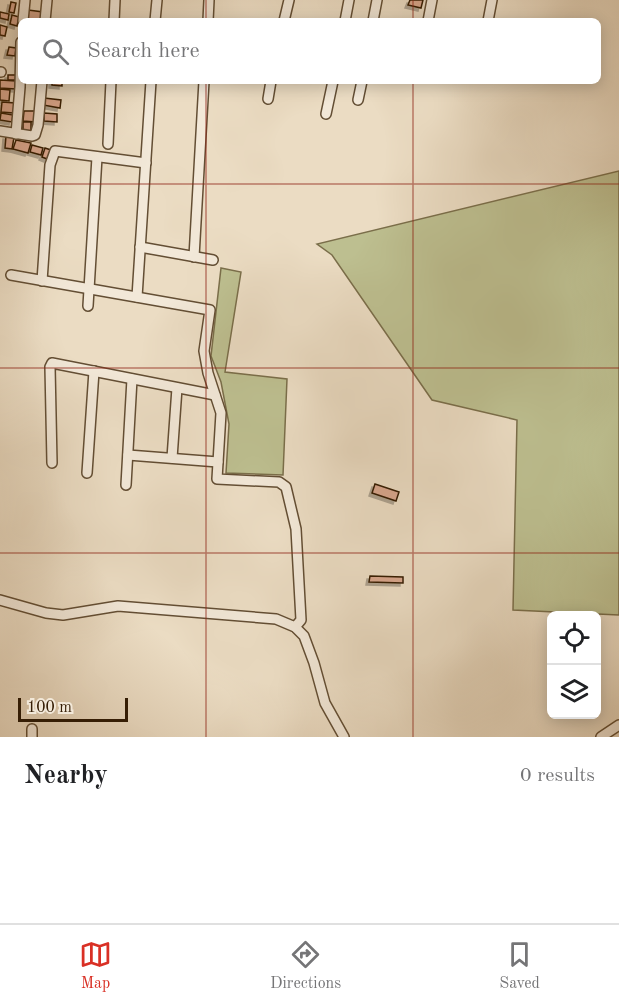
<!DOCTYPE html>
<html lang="en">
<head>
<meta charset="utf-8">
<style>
  :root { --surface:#fff; --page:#f6f6f6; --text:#202124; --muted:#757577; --line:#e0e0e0; --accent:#d93025 }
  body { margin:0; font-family:"Old Standard TT",serif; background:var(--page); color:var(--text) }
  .controls { position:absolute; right:18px; bottom:18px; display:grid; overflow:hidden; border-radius:9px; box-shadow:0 3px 15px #0003 }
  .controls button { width:54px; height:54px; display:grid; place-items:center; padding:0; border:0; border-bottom:2px solid var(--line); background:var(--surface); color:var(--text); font:30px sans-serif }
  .scale { position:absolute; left:18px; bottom:15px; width:110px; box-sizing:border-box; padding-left:6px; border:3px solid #361e05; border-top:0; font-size:16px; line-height:21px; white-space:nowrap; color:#361e05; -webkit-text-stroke:4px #f2e8d8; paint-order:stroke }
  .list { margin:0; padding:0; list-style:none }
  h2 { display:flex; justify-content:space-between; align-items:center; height:78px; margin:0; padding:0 24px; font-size:26px }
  h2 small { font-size:20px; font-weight:400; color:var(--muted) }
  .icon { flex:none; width:33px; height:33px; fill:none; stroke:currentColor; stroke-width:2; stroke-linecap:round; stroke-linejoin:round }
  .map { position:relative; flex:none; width:619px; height:737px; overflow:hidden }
  .search { position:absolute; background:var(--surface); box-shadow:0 3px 15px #0003; left:18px; right:18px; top:18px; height:66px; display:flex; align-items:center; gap:15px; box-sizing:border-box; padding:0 21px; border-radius:9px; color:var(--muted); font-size:22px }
  .sheet { height:186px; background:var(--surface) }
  nav { display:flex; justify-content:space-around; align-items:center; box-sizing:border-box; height:84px; border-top:2px solid var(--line); background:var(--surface); font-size:16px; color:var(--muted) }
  nav a { display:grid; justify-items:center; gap:3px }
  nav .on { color:var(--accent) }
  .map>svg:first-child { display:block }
</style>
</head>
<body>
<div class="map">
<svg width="619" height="737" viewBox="0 0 619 737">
  <defs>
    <filter id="shadow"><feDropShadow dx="-3" dy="3" stdDeviation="0" flood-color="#0004"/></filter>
  </defs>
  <rect width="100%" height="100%" fill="#ebdcc3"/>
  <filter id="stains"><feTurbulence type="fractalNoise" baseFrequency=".00333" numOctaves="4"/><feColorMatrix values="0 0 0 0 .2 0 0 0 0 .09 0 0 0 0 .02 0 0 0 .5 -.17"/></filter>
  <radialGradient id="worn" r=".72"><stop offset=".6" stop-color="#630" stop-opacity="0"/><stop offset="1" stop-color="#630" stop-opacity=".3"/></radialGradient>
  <g fill="#bdbf90" stroke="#7a6e4a" stroke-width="1.5">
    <path d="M 619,171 L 619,615 L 513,610 L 517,420 L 432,400 L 332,255 L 317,244 Z"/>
    <path d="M 221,268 L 241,272 L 225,372 L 287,379 L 283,475 L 226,473 L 229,424 L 221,382 L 211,356 Z"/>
  </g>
  <g fill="#d9a78e" stroke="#361e05" stroke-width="1.5" filter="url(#shadow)">
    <path d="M 410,0 L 423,0 L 421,8 L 408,5 Z"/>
    <path d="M 11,2 L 16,3 L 14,13 L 9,12 Z"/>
    <path d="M 28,10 L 43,12 L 42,21 L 26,21 Z"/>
    <path d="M 0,12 L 9,14 L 8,20 L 0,18 Z"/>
    <path d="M 12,15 L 19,17 L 17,26 L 10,24 Z"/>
    <path d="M 0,25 L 7,27 L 5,36 L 0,35 Z"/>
    <path d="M 9,47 L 16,48 L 15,56 L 7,55 Z"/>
    <rect x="8" y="75" width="8" height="5"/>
    <path d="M 0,80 L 16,81 L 16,89 L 0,88 Z"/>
    <path d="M 52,81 L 62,81 L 62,86 L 52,85 Z"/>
    <path d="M 0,89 L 10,90 L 9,101 L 0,100 Z"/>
    <path d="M 44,98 L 61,100 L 60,108 L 43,105 Z"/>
    <path d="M 2,102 L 15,103 L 14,113 L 1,112 Z"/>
    <path d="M 24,111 L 36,111 L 36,122 L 23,121 Z"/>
    <path d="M 1,113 L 13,115 L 12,122 L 0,120 Z"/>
    <path d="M 44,113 L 57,114 L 57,122 L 44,121 Z"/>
    <rect x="23" y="122" width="8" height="9"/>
    <path d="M 6,136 L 14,137 L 12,149 L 5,148 Z"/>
    <path d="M 16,140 L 31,143 L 28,153 L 13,149 Z"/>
    <path d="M 32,145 L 43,148 L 41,155 L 30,152 Z"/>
    <path d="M 45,148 L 51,150 L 47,159 L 42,157 Z"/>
    <path d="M 375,484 L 399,492 L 396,501 L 372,493 Z"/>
    <path d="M 370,576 L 403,577 L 403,583 L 369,582 Z"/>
  </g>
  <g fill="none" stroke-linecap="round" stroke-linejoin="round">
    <defs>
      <g id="minor">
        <path d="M 23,21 L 25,0"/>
        <path d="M 45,21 L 47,0"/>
        <path d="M 114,21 L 115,0"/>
        <path d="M 155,21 L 157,0"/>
        <path d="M 208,21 L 209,0"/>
        <path d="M 284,21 L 289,0"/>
        <path d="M 345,21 L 349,0"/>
        <path d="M 373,21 L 377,0"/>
        <path d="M 428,21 L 432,0"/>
        <path d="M 488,21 L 492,0"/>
        <path d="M 0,72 L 1,72"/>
        <path d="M 268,99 L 271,81"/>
        <path d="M 358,100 L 362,81"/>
        <path d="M 326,114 L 333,81"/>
        <path d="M 0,131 L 32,136 L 35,135 L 38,125 L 42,81"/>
        <path d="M 16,134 L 20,87 L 21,42"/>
        <path d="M 108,144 L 111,81"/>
        <path d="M 140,247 L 213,260"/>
        <path d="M 194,257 L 204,81"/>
        <path d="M 11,275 L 210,310 L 204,351 L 208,373 L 221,413 L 217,479 L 279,482 L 286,487 L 296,529 L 301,620 L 295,627"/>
        <path d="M 42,281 L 50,165 L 55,151 L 146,163"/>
        <path d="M 137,297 L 151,81"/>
        <path d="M 88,306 L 97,157"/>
        <path d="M 128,455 L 218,462"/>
        <path d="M 172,458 L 177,388"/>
        <path d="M 52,463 L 50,367 L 52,363 L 215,395"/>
        <path d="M 87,473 L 94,371"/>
        <path d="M 126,485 L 132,379"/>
        <path d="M 0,600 L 46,613 L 63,615 L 118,606 L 276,619 L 295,627 L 304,636 L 314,663 L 325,703 L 344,737"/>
        <path d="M 32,729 L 32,737"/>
        <path d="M 601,737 L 619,725"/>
      </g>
    </defs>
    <use href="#minor" stroke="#634e34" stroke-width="12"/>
    <use href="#minor" stroke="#f2e8d8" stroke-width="9"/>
  </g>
  <path fill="none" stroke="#8f2418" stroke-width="1.5" stroke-opacity="0.55" d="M 206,0 L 206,21M 413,0 L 413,21M 206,81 L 206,737M 413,81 L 413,737M 0,184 L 619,184M 0,368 L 619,368M 0,553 L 619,553"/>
  <rect width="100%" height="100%" filter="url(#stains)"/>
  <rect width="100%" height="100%" fill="url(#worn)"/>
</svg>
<div class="controls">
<button><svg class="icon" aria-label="locate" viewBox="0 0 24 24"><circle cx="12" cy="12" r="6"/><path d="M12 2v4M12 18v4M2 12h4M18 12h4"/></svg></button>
<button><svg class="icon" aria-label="layers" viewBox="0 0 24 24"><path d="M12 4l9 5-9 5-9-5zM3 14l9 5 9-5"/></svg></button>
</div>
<div class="scale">100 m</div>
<div class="search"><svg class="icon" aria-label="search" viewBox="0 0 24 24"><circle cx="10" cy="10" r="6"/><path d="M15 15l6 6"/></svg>Search here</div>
</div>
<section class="sheet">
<h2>Nearby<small>0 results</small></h2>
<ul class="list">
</ul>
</section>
<nav>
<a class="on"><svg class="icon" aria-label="map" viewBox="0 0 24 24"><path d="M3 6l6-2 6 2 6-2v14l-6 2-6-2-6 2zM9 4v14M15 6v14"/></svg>Map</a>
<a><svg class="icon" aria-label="directions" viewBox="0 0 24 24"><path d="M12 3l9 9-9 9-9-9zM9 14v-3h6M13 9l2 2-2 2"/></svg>Directions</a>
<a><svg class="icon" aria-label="saved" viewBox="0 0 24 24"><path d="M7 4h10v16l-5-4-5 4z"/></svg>Saved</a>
</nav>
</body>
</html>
